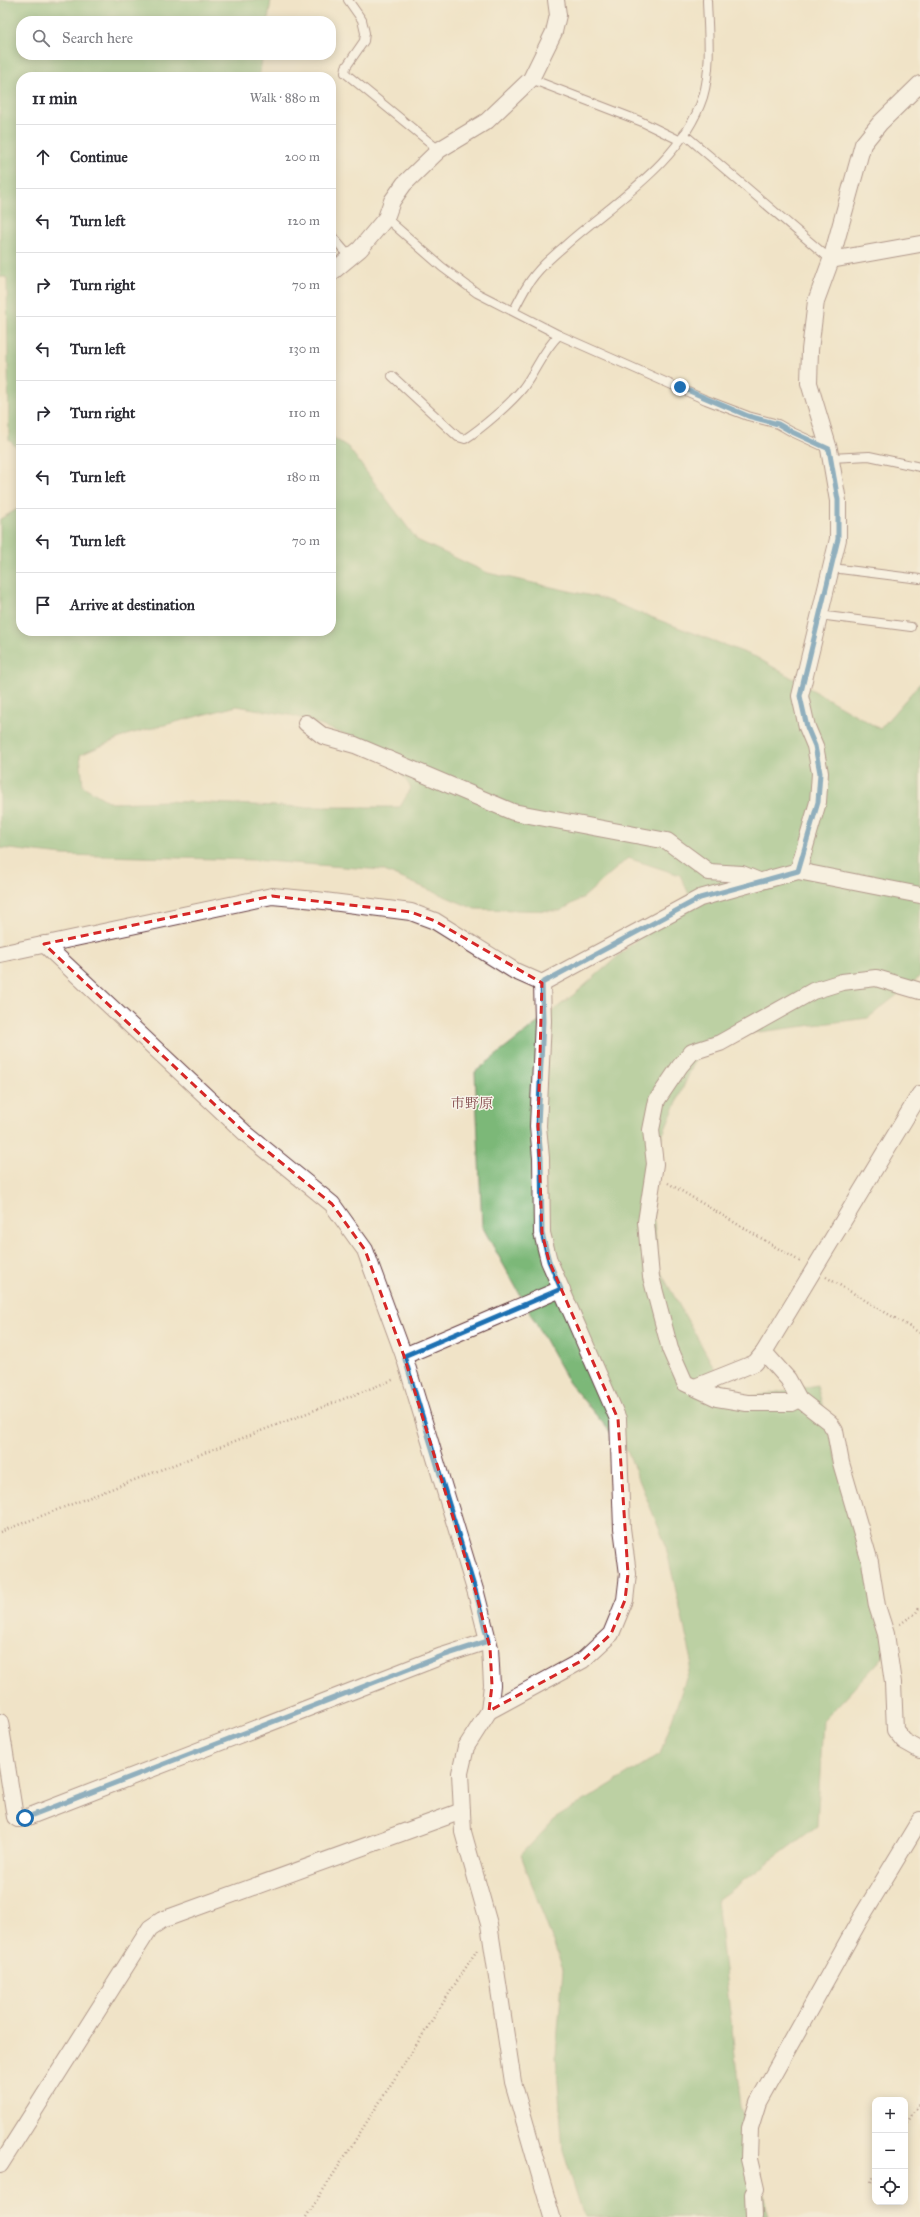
<!DOCTYPE html>
<html lang="en">
<head>
<meta charset="utf-8">
<style>
  :root { --surface:#fff; --page:#f2f2f3; --text:#2b2b33; --muted:#7c7c81; --line:#e1e1e2 }
  body { margin:0; font-family:"IM FELL Great Primer","Noto Serif JP",serif; background:var(--page); color:var(--text) }
  .controls { position:absolute; right:12px; bottom:12px; display:grid; overflow:hidden; border-radius:8px; box-shadow:0 2px 10px #0003 }
  .controls button { width:36px; height:36px; display:grid; place-items:center; padding:0; border:0; border-bottom:1px solid var(--line); background:var(--surface); color:var(--text); font:20px sans-serif }
  .stop { position:absolute; width:12px; height:12px; margin:-9px; border:3px solid #1f6fb2; border-radius:50%; background:#fff }
  .stop.end { background:#1f6fb2; border-color:#fff; box-shadow:0 1px 4px #0008 }
  .list { margin:0; padding:0; list-style:none }
  h2 { display:flex; justify-content:space-between; align-items:center; height:52px; margin:0; padding:0 16px; font-size:17px }
  h2 small { font-size:13px; font-weight:400; color:var(--muted) }
  .list li { display:grid; grid-template-columns:26px 1fr auto; gap:12px; align-items:center; box-sizing:border-box; height:64px; padding:0 16px; border-top:1px solid var(--line) }
  .list b { display:block; font-size:15px; white-space:nowrap }
  .list em { font-size:13px; font-style:normal; color:var(--muted) }
  .icon { flex:none; width:22px; height:22px; fill:none; stroke:currentColor; stroke-width:2; stroke-linecap:round; stroke-linejoin:round }
  .map { position:relative; flex:none; width:920px; height:2217px; overflow:hidden }
  .search { position:absolute; background:var(--surface); box-shadow:0 2px 10px #0003; left:16px; top:16px; width:320px; height:44px; display:flex; align-items:center; gap:10px; box-sizing:border-box; padding:0 14px; border-radius:16px; color:var(--muted); font-size:15px }
  .panel { position:absolute; background:var(--surface); box-shadow:0 2px 10px #0003; left:16px; top:72px; width:320px; height:564px; border-radius:16px }
  .map>svg:first-child { display:block }
</style>
</head>
<body>
<div class="map">
<svg width="920" height="2217" viewBox="0 0 920 2217">
  <rect width="100%" height="100%" fill="#f7f3e8"/>
  <filter id="ink" filterUnits="userSpaceOnUse"><feTurbulence type="fractalNoise" baseFrequency=".025" numOctaves="2"/><feDisplacementMap in="SourceGraphic" scale="8" xChannelSelector="R" yChannelSelector="G"/><feConvolveMatrix kernelMatrix="1 2 1 2 8 2 1 2 1" color-interpolation-filters="sRGB"/></filter>
  <filter id="wash" filterUnits="userSpaceOnUse"><feTurbulence type="fractalNoise" baseFrequency=".012" numOctaves="4" result="noise"/><feDisplacementMap in="SourceGraphic" scale="16" xChannelSelector="R" yChannelSelector="G"/><feGaussianBlur stdDeviation="0.9" result="paint"/><feColorMatrix in="noise" values="0 0 0 0 0 0 0 0 0 0 0 0 0 0 0 0 0 1.4 0 .05"/><feComposite in="paint" operator="in"/></filter>
  <g filter="url(#wash)">
    <rect width="100%" height="100%" fill="#f0e3c7"/>
    <g fill="#7cb878" stroke="#636c52" fill-rule="evenodd">
      <path d="M 0,0 L 271,0 L 268,21 L 21,21 L 21,55 L 263,55 L 259,77 L 21,77 L 21,452 L 9,440 L 7,278 L 0,276 Z"/>
      <path d="M 331,436 L 348,447 L 417,540 L 488,573 L 601,598 L 756,657 L 880,729 L 920,683 L 920,977 L 868,1018 L 704,1039 L 648,1169 L 659,1269 L 732,1400 L 817,1385 L 888,1652 L 823,1721 L 817,1826 L 717,1901 L 741,2107 L 769,2217 L 584,2217 L 563,2151 L 556,2055 L 563,1969 L 521,1855 L 556,1818 L 660,1754 L 692,1661 L 665,1543 L 628,1453 L 569,1383 L 482,1226 L 475,1072 L 577,992 L 689,894 L 680,875 L 628,858 L 584,897 L 560,911 L 475,909 L 382,870 L 253,860 L 63,855 L 0,848 L 0,519 L 21,507 L 21,631 L 331,631 ZM 237,706 L 295,716 L 387,750 L 411,788 L 400,807 L 299,807 L 165,801 L 111,803 L 83,786 L 80,755 L 130,734 Z"/>
    </g>
  </g>
  <g filter="url(#ink)">
    <g fill="none" stroke-linecap="round" stroke-linejoin="round">
      <defs>
        <g id="service">
          <path d="M 348,0 L 362,20 L 365,33 L 364,41 L 346,67 L 345,73 L 439,150"/>
          <path d="M 531,79 L 640,121 L 679,140"/>
          <path d="M 684,134 L 831,260"/>
          <path d="M 386,218 L 442,267 L 477,293 L 559,335 L 706,400 L 748,416 L 778,424 L 792,432 L 829,449"/>
          <path d="M 331,235 L 349,256"/>
          <path d="M 514,310 C 518,302 522,294 527,286 C 537,269 554,255 569,242 C 617,200 682,161 703,97 C 712,66 708,32 707,0"/>
          <path d="M 392,376 L 458,437 L 465,439 C 482,428 510,404 523,388 C 536,371 543,350 559,335"/>
          <path d="M 831,458 L 869,456 L 920,467"/>
          <path d="M 832,568 L 920,579"/>
          <path d="M 819,615 L 911,627"/>
        </g>
        <g id="minor">
          <path d="M 831,260 L 920,244"/>
          <path d="M 331,273 L 360,249 L 386,218 L 392,201 L 404,184 L 439,150 L 487,121 L 531,79 L 554,32 L 558,15 L 556,0"/>
          <path d="M 306,723 L 323,736 L 355,745 L 513,812 L 667,841 L 709,872 L 742,874 L 759,881"/>
          <path d="M 798,871 L 818,802 L 820,773 L 815,746 L 807,727 L 800,696 L 838,539 L 838,501 L 829,449 L 809,383 L 810,350 L 816,301 L 831,260 L 863,144 L 880,123 L 920,84"/>
          <path d="M 44,944 L 245,1133 L 332,1204 L 365,1250 L 404,1356 L 476,1593 L 490,1648 L 492,1685 L 489,1711 L 466,1747 L 460,1773 L 463,1832 L 489,1924 L 513,2082 L 552,2217"/>
          <path d="M 0,954 L 272,896 L 316,900 L 411,912 L 435,921 L 515,971 L 542,983"/>
          <path d="M 542,983 L 700,898 L 798,871 L 920,895"/>
          <path d="M 764,1352 L 788,1379 L 799,1399 L 830,1423 L 835,1431 L 841,1463 L 870,1562 L 877,1606 L 886,1634 L 893,1683 L 895,1730 L 904,1741 L 920,1750"/>
          <path d="M 404,1356 L 561,1289"/>
          <path d="M 695,1387 L 755,1363 L 764,1352 L 920,1094"/>
          <path d="M 799,1399 L 791,1403 L 747,1403 L 717,1398 L 685,1383 L 670,1349 L 651,1277 L 646,1222 L 655,1164 L 651,1130 L 657,1100 L 680,1066 L 692,1052 L 720,1043 L 813,991 L 842,982 L 876,978 L 920,991"/>
          <path d="M 489,1711 L 583,1660 L 611,1634 L 625,1600 L 628,1574 L 622,1528 L 618,1419 L 549,1261 L 542,1233 L 541,1158 L 538,1126 L 543,1021 L 542,983"/>
          <path d="M 0,1722 L 15,1817 L 18,1819 L 25,1818 L 442,1656 L 488,1641"/>
          <path d="M 0,2165 L 150,1928 L 162,1920 L 462,1811"/>
          <path d="M 754,2217 L 753,2194 L 756,2189 L 749,2159 L 750,2128 L 758,2102 L 859,1921 L 920,1820"/>
        </g>
      </defs>
      <use href="#service" stroke="#633c42" stroke-width="10"/>
      <use href="#minor" stroke="#633c42" stroke-width="18"/>
      <g stroke="#633c42" stroke-width="2.5" stroke-dasharray="1 3" stroke-linecap="butt">
        <path d="M 668,1183 L 801,1262"/>
        <path d="M 826,1277 L 920,1333"/>
        <path d="M 0,1532 L 395,1379"/>
        <path d="M 900,1624 L 916,1613 L 920,1606"/>
        <path d="M 905,2126 L 920,2102"/>
        <path d="M 871,2182 L 875,2175"/>
        <path d="M 306,2217 L 477,1950"/>
      </g>
      <use href="#service" stroke="#fff" stroke-width="8"/>
      <use href="#minor" stroke="#fff" stroke-width="16"/>
    </g>
  </g>
  <g fill="none" stroke-linecap="round" stroke-linejoin="round" filter="url(#ink)">
    <path stroke="#1f6fb2" stroke-width="5" d="M 25,1818 L 442,1656 L 488,1641 L 476,1593 L 404,1356 L 561,1289 L 549,1261 L 542,1233 L 541,1158 L 538,1126 L 543,1021 L 542,983 L 700,898 L 798,871 L 818,802 L 820,773 L 815,746 L 807,727 L 800,696 L 838,539 L 838,500 L 829,449 L 792,432 L 778,424 L 748,416 L 680,387"/>
  </g>
  <path d="M0 0H920V2217H0ZM 272,896 L 411,912 L 435,921 L 542,983 L 538,1126 L 542,1233 L 549,1261 L 618,1419 L 628,1574 L 625,1600 L 611,1634 L 583,1660 L 489,1711 L 492,1685 L 490,1648 L 476,1593 L 404,1356 L 365,1250 L 332,1204 L 245,1133 L 44,944 Z" fill="#f0e3c7" fill-opacity=".55" fill-rule="evenodd"/>
  <path fill="none" stroke="#d62828" stroke-width="3" stroke-dasharray="8 5" stroke-linejoin="round" d="M 272,896 L 411,912 L 435,921 L 542,983 L 538,1126 L 542,1233 L 549,1261 L 618,1419 L 628,1574 L 625,1600 L 611,1634 L 583,1660 L 489,1711 L 492,1685 L 490,1648 L 476,1593 L 404,1356 L 365,1250 L 332,1204 L 245,1133 L 44,944 Z"/>
  <g text-anchor="middle" dominant-baseline="central" stroke-width="3" stroke-linejoin="round" paint-order="stroke">
    <g font-size="14" fill="#854d4f" stroke="#f7f3e8">
      <text x="472" y="1103">市野原</text>
    </g>
  </g>
</svg>
<div class="controls">
<button>+</button>
<button>−</button>
<button><svg class="icon" aria-label="locate" viewBox="0 0 24 24"><circle cx="12" cy="12" r="6"/><path d="M12 2v4M12 18v4M2 12h4M18 12h4"/></svg></button>
</div>
<div class="stop" style="left:25px;top:1818px"></div>
<div class="stop end" style="left:680px;top:387px"></div>
<div class="search"><svg class="icon" aria-label="search" viewBox="0 0 24 24"><circle cx="10" cy="10" r="6"/><path d="M15 15l6 6"/></svg>Search here</div>
<section class="panel">
<h2>11 min<small>Walk · 880 m</small></h2>
<ul class="list">
<li><svg class="icon" aria-label="ahead" viewBox="0 0 24 24"><path d="M12 20V5M6 11l6-6 6 6"/></svg><div><b>Continue</b></div><em>200 m</em></li>
<li><svg class="icon" aria-label="left" viewBox="0 0 24 24"><path d="M17 20v-9H6M10 6l-5 5 5 5"/></svg><div><b>Turn left</b></div><em>120 m</em></li>
<li><svg class="icon" aria-label="right" viewBox="0 0 24 24"><path d="M7 20v-9h11M14 6l5 5-5 5"/></svg><div><b>Turn right</b></div><em>70 m</em></li>
<li><svg class="icon" aria-label="left" viewBox="0 0 24 24"><path d="M17 20v-9H6M10 6l-5 5 5 5"/></svg><div><b>Turn left</b></div><em>130 m</em></li>
<li><svg class="icon" aria-label="right" viewBox="0 0 24 24"><path d="M7 20v-9h11M14 6l5 5-5 5"/></svg><div><b>Turn right</b></div><em>110 m</em></li>
<li><svg class="icon" aria-label="left" viewBox="0 0 24 24"><path d="M17 20v-9H6M10 6l-5 5 5 5"/></svg><div><b>Turn left</b></div><em>180 m</em></li>
<li><svg class="icon" aria-label="left" viewBox="0 0 24 24"><path d="M17 20v-9H6M10 6l-5 5 5 5"/></svg><div><b>Turn left</b></div><em>70 m</em></li>
<li><svg class="icon" aria-label="arrive" viewBox="0 0 24 24"><path d="M6 21V4h12l-3 4 3 4H6"/></svg><div><b>Arrive at destination</b></div></li>
</ul>
</section>
</div>
</body>
</html>
